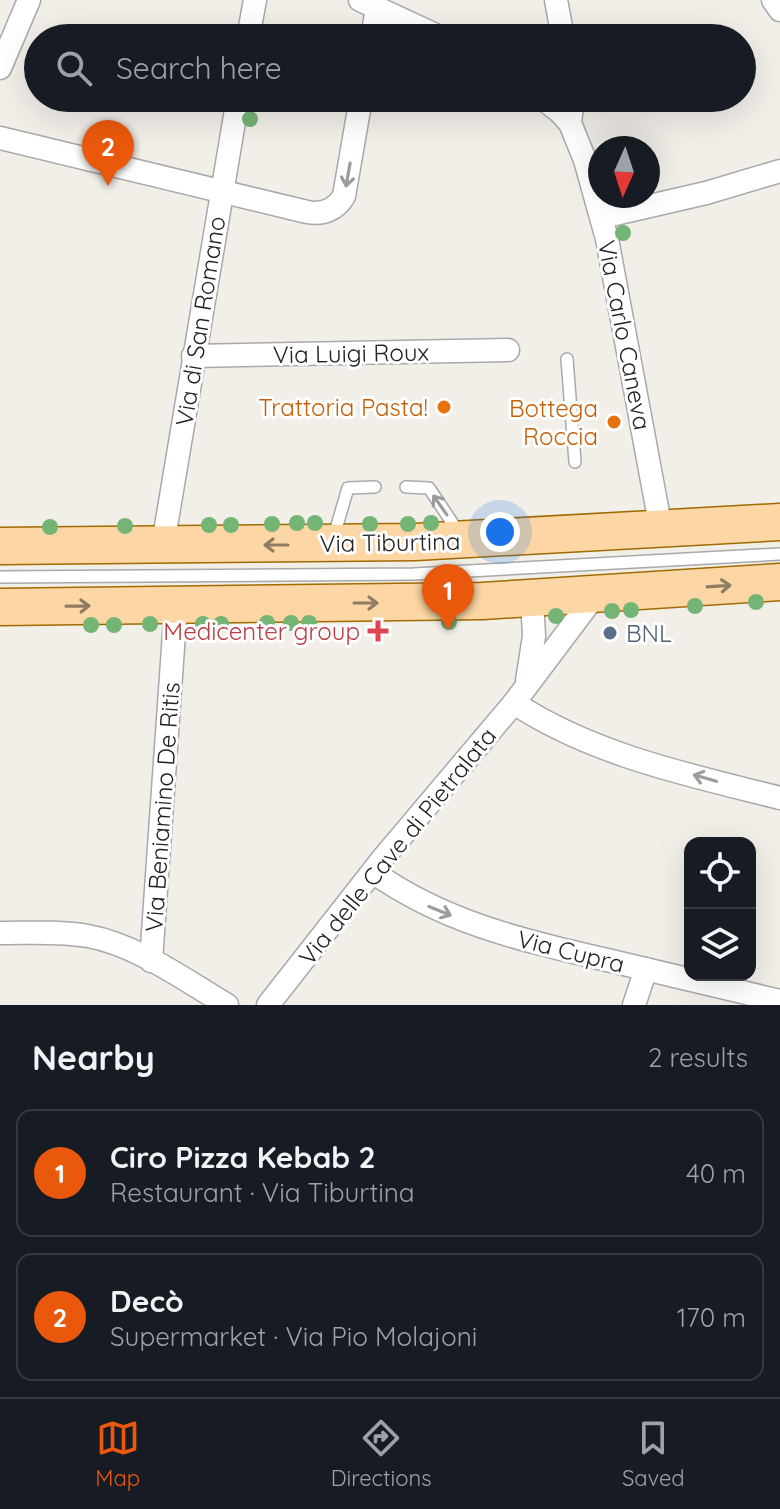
<!DOCTYPE html>
<html lang="en">
<head>
<meta charset="utf-8">
<style>
  :root { --surface:#171b24; --page:#242831; --text:#f1f3f6; --muted:#9ea1a6; --line:#363941; --accent:#ea580c }
  body { margin:0; font-family:Quicksand,sans-serif; background:var(--page); color:var(--text) }
  .controls { position:absolute; right:24px; bottom:24px; display:grid; overflow:hidden; border-radius:16px; box-shadow:0 8px 32px #0002 }
  .controls button { width:72px; height:72px; display:grid; place-items:center; padding:0; border:0; border-bottom:2px solid var(--line); background:var(--surface); color:var(--text); font:40px sans-serif }
  .compass { position:absolute; left:588px; top:136px; width:72px; height:72px; border-radius:50%; background:var(--surface); box-shadow:0 8px 32px #0002; rotate:183deg }
  .you { position:absolute; left:500px; top:532px; width:28px; height:28px; margin:-20px; border:6px solid #fff; border-radius:50%; background:#1a73e8; box-shadow:0 0 0 12px #1a73e833 }
  .badge { display:grid; place-items:center; width:52px; height:52px; border-radius:50%; background:var(--accent); color:#fff; font-size:26px; font-weight:700 }
  .pin { position:absolute; translate:-50% -66px; filter:drop-shadow(0 2px 4px #0008) }
  .pin::after { content:''; position:absolute; top:42px; width:28px; height:24px; background:inherit; clip-path:polygon(0 0,100% 0,50% 100%) }
  .list { margin:0; padding:0; list-style:none }
  h2 { display:flex; justify-content:space-between; align-items:center; height:104px; margin:0; padding:0 32px; font-size:34px }
  h2 small { font-size:26px; font-weight:400; color:var(--muted) }
  .list li { display:grid; grid-template-columns:52px 1fr auto; gap:24px; align-items:center; box-sizing:border-box; height:128px; margin:0 16px 16px; padding:0 16px; border:2px solid var(--line); border-radius:16px }
  .list b { display:block; font-size:30px; white-space:nowrap }
  .list p { margin:0; font-size:26px; white-space:nowrap; color:var(--muted) }
  .list em { font-size:26px; font-style:normal; color:var(--muted) }
  .icon { flex:none; width:44px; height:44px; fill:none; stroke:currentColor; stroke-width:2; stroke-linecap:round; stroke-linejoin:round }
  .map { position:relative; flex:none; width:780px; height:1005px; overflow:hidden }
  .search { position:absolute; background:var(--surface); box-shadow:0 8px 32px #0002; left:24px; right:24px; top:24px; height:88px; display:flex; align-items:center; gap:20px; box-sizing:border-box; padding:0 28px; border-radius:44px; color:var(--muted); font-size:30px }
  .sheet { height:392px; background:var(--surface) }
  nav { display:flex; justify-content:space-around; align-items:center; box-sizing:border-box; height:112px; border-top:2px solid var(--line); background:var(--surface); font-size:22px; color:var(--muted) }
  nav a { display:grid; justify-items:center; gap:4px }
  nav .on { color:var(--accent) }
  .map>svg:first-child { display:block }
</style>
</head>
<body>
<div class="map">
<svg width="780" height="1005" viewBox="0 0 780 1005">
  <rect width="100%" height="100%" fill="#f2efe9"/>
  <g fill="none" stroke-linecap="round" stroke-linejoin="round">
    <defs>
      <g id="service">
        <path d="M 567,359 L 575,462"/>
        <path d="M 406,487 L 429,488 L 459,533"/>
        <path d="M 333,539 L 348,488 L 375,487"/>
        <path d="M 0,577 L 414,574 L 780,554"/>
      </g>
      <g id="minor">
        <path d="M 360,0 L 442,38"/>
        <path d="M 556,0 L 563,38"/>
        <path d="M 773,0 L 780,10"/>
        <path d="M 248,38 L 255,0"/>
        <path d="M 372,38 L 377,8"/>
        <path d="M 0,68 L 29,0"/>
        <path d="M 542,98 L 560,112 L 570,123"/>
        <path d="M 573,98 L 570,123 L 585,160 L 607,239 L 661,529"/>
        <path d="M 0,138 L 307,212 C 322,215 336,210 344,196 L 361,98"/>
        <path d="M 602,217 L 706,193 L 780,171"/>
        <path d="M 193,356 L 508,350"/>
        <path d="M 163,544 L 238,98"/>
        <path d="M 527,681 L 534,636 L 532,598"/>
        <path d="M 514,703 C 593,755 689,775 780,798"/>
        <path d="M 373,872 C 445,923 522,940 607,960 C 664,974 722,987 780,1001"/>
        <path d="M 0,933 C 29,933 59,931 88,936 C 137,945 185,980 227,1005"/>
        <path d="M 151,961 L 176,605"/>
        <path d="M 268,1005 L 384,857 L 514,703 L 596,594"/>
        <path d="M 634,1005 L 646,969"/>
      </g>
      <g id="primary">
        <path d="M 0,546 L 415,542 L 780,522"/>
        <path d="M 0,607 L 482,601 L 780,582"/>
      </g>
    </defs>
    <use href="#service" stroke="#a9a9a9" stroke-width="14"/>
    <use href="#minor" stroke="#a9a9a9" stroke-width="25"/>
    <use href="#primary" stroke="#a06b00" stroke-width="39"/>
    <use href="#service" stroke="#fff" stroke-width="11"/>
    <use href="#minor" stroke="#fff" stroke-width="22"/>
    <use href="#primary" stroke="#fcd6a4" stroke-width="36"/>
  </g>
  <g fill="#74b475">
    <circle cx="250" cy="119" r="8"/>
    <circle cx="623" cy="233" r="8"/>
    <circle cx="297" cy="523" r="8"/>
    <circle cx="315" cy="523" r="8"/>
    <circle cx="431" cy="523" r="8"/>
    <circle cx="272" cy="524" r="8"/>
    <circle cx="370" cy="524" r="8"/>
    <circle cx="408" cy="524" r="8"/>
    <circle cx="209" cy="525" r="8"/>
    <circle cx="231" cy="525" r="8"/>
    <circle cx="125" cy="526" r="8"/>
    <circle cx="50" cy="527" r="8"/>
    <circle cx="756" cy="602" r="8"/>
    <circle cx="695" cy="606" r="8"/>
    <circle cx="631" cy="610" r="8"/>
    <circle cx="612" cy="611" r="8"/>
    <circle cx="556" cy="616" r="8"/>
    <circle cx="449" cy="622" r="8"/>
    <circle cx="267" cy="623" r="8"/>
    <circle cx="291" cy="623" r="8"/>
    <circle cx="309" cy="623" r="8"/>
    <circle cx="150" cy="624" r="8"/>
    <circle cx="203" cy="624" r="8"/>
    <circle cx="221" cy="624" r="8"/>
    <circle cx="91" cy="625" r="8"/>
    <circle cx="114" cy="625" r="8"/>
  </g>
  <defs><path id="oneway-shaft" d="M-6 0H5M1.5-3L5.5 0L1.5 3" fill="none" stroke-width="1.6" stroke-linecap="round" stroke-linejoin="round" transform="scale(2)"/></defs>
  <g stroke="#9c9c9c">
    <use href="#oneway-shaft" transform="translate(348 175) rotate(100)"/>
    <use href="#oneway-shaft" transform="translate(440 505) rotate(-125)"/>
    <use href="#oneway-shaft" transform="translate(705 778) rotate(-164)"/>
    <use href="#oneway-shaft" transform="translate(440 911) rotate(22)"/>
  </g>
  <g stroke="#8f7c63">
    <use href="#oneway-shaft" transform="translate(276 545) rotate(180)"/>
    <use href="#oneway-shaft" transform="translate(719 586) rotate(-4)"/>
    <use href="#oneway-shaft" transform="translate(366 603)"/>
    <use href="#oneway-shaft" transform="translate(78 606) rotate(-1)"/>
  </g>
  <g fill="#e8710a" stroke="#fff" stroke-width="3">
    <circle cx="444" cy="407" r="8"/>
    <circle cx="614" cy="422" r="8"/>
  </g>
  <path fill="#e0444e" stroke="#fff" stroke-width="3" d="M374 619h8v8h8v8h-8v8h-8v-8h-8v-8h8z"/>
  <circle fill="#5c6f8a" stroke="#fff" stroke-width="3" cx="610" cy="633" r="8"/>
  <g text-anchor="middle" dominant-baseline="central" stroke-width="6" stroke-linejoin="round" paint-order="stroke">
    <g font-size="24" fill="#222" stroke="#fff">
      <text transform="translate(200 321) rotate(-81)">Via di San Romano</text>
      <text transform="translate(625 335) rotate(79)">Via Carlo Caneva</text>
      <text transform="translate(351 353) rotate(-1)">Via Luigi Roux</text>
      <text transform="translate(390 542) rotate(-1)">Via Tiburtina</text>
      <text transform="translate(162 807) rotate(-86)">Via Beniamino De Ritis</text>
      <text transform="translate(397 846) rotate(-51)">Via delle Cave di Pietralata</text>
      <text transform="translate(571 951) rotate(14)">Via Cupra</text>
    </g>
    <g font-size="24" fill="#c56008" stroke="#fff" text-anchor="end">
      <text x="428" y="407">Trattoria Pasta!</text>
      <text x="598" y="408">Bottega<tspan x="598" dy="28">Roccia</tspan></text>
    </g>
    <g font-size="24" fill="#be3a42" stroke="#fff" text-anchor="end">
      <text x="360" y="631">Medicenter group</text>
    </g>
    <g font-size="24" fill="#4e5e75" stroke="#fff" text-anchor="start">
      <text x="626" y="633">BNL</text>
    </g>
  </g>
</svg>
<div class="controls">
<button><svg class="icon" aria-label="locate" viewBox="0 0 24 24"><circle cx="12" cy="12" r="6"/><path d="M12 2v4M12 18v4M2 12h4M18 12h4"/></svg></button>
<button><svg class="icon" aria-label="layers" viewBox="0 0 24 24"><path d="M12 4l9 5-9 5-9-5zM3 14l9 5 9-5"/></svg></button>
</div>
<svg class="compass" viewBox="-18 -18 36 36"><path d="M0-13l5 13h-10z" fill="#e53935"/><path d="M0 13l5-13h-10z" fill="#9ea1a6"/></svg>
<div class="you"></div>
<div class="pin badge" style="left:448px;top:630px">1</div>
<div class="pin badge" style="left:108px;top:186px">2</div>
<div class="search"><svg class="icon" aria-label="search" viewBox="0 0 24 24"><circle cx="10" cy="10" r="6"/><path d="M15 15l6 6"/></svg>Search here</div>
</div>
<section class="sheet">
<h2>Nearby<small>2 results</small></h2>
<ul class="list">
<li><span class="badge">1</span><div><b>Ciro Pizza Kebab 2</b><p>Restaurant · Via Tiburtina</p></div><em>40 m</em></li>
<li><span class="badge">2</span><div><b>Decò</b><p>Supermarket · Via Pio Molajoni</p></div><em>170 m</em></li>
</ul>
</section>
<nav>
<a class="on"><svg class="icon" aria-label="map" viewBox="0 0 24 24"><path d="M3 6l6-2 6 2 6-2v14l-6 2-6-2-6 2zM9 4v14M15 6v14"/></svg>Map</a>
<a><svg class="icon" aria-label="directions" viewBox="0 0 24 24"><path d="M12 3l9 9-9 9-9-9zM9 14v-3h6M13 9l2 2-2 2"/></svg>Directions</a>
<a><svg class="icon" aria-label="saved" viewBox="0 0 24 24"><path d="M7 4h10v16l-5-4-5 4z"/></svg>Saved</a>
</nav>
</body>
</html>
